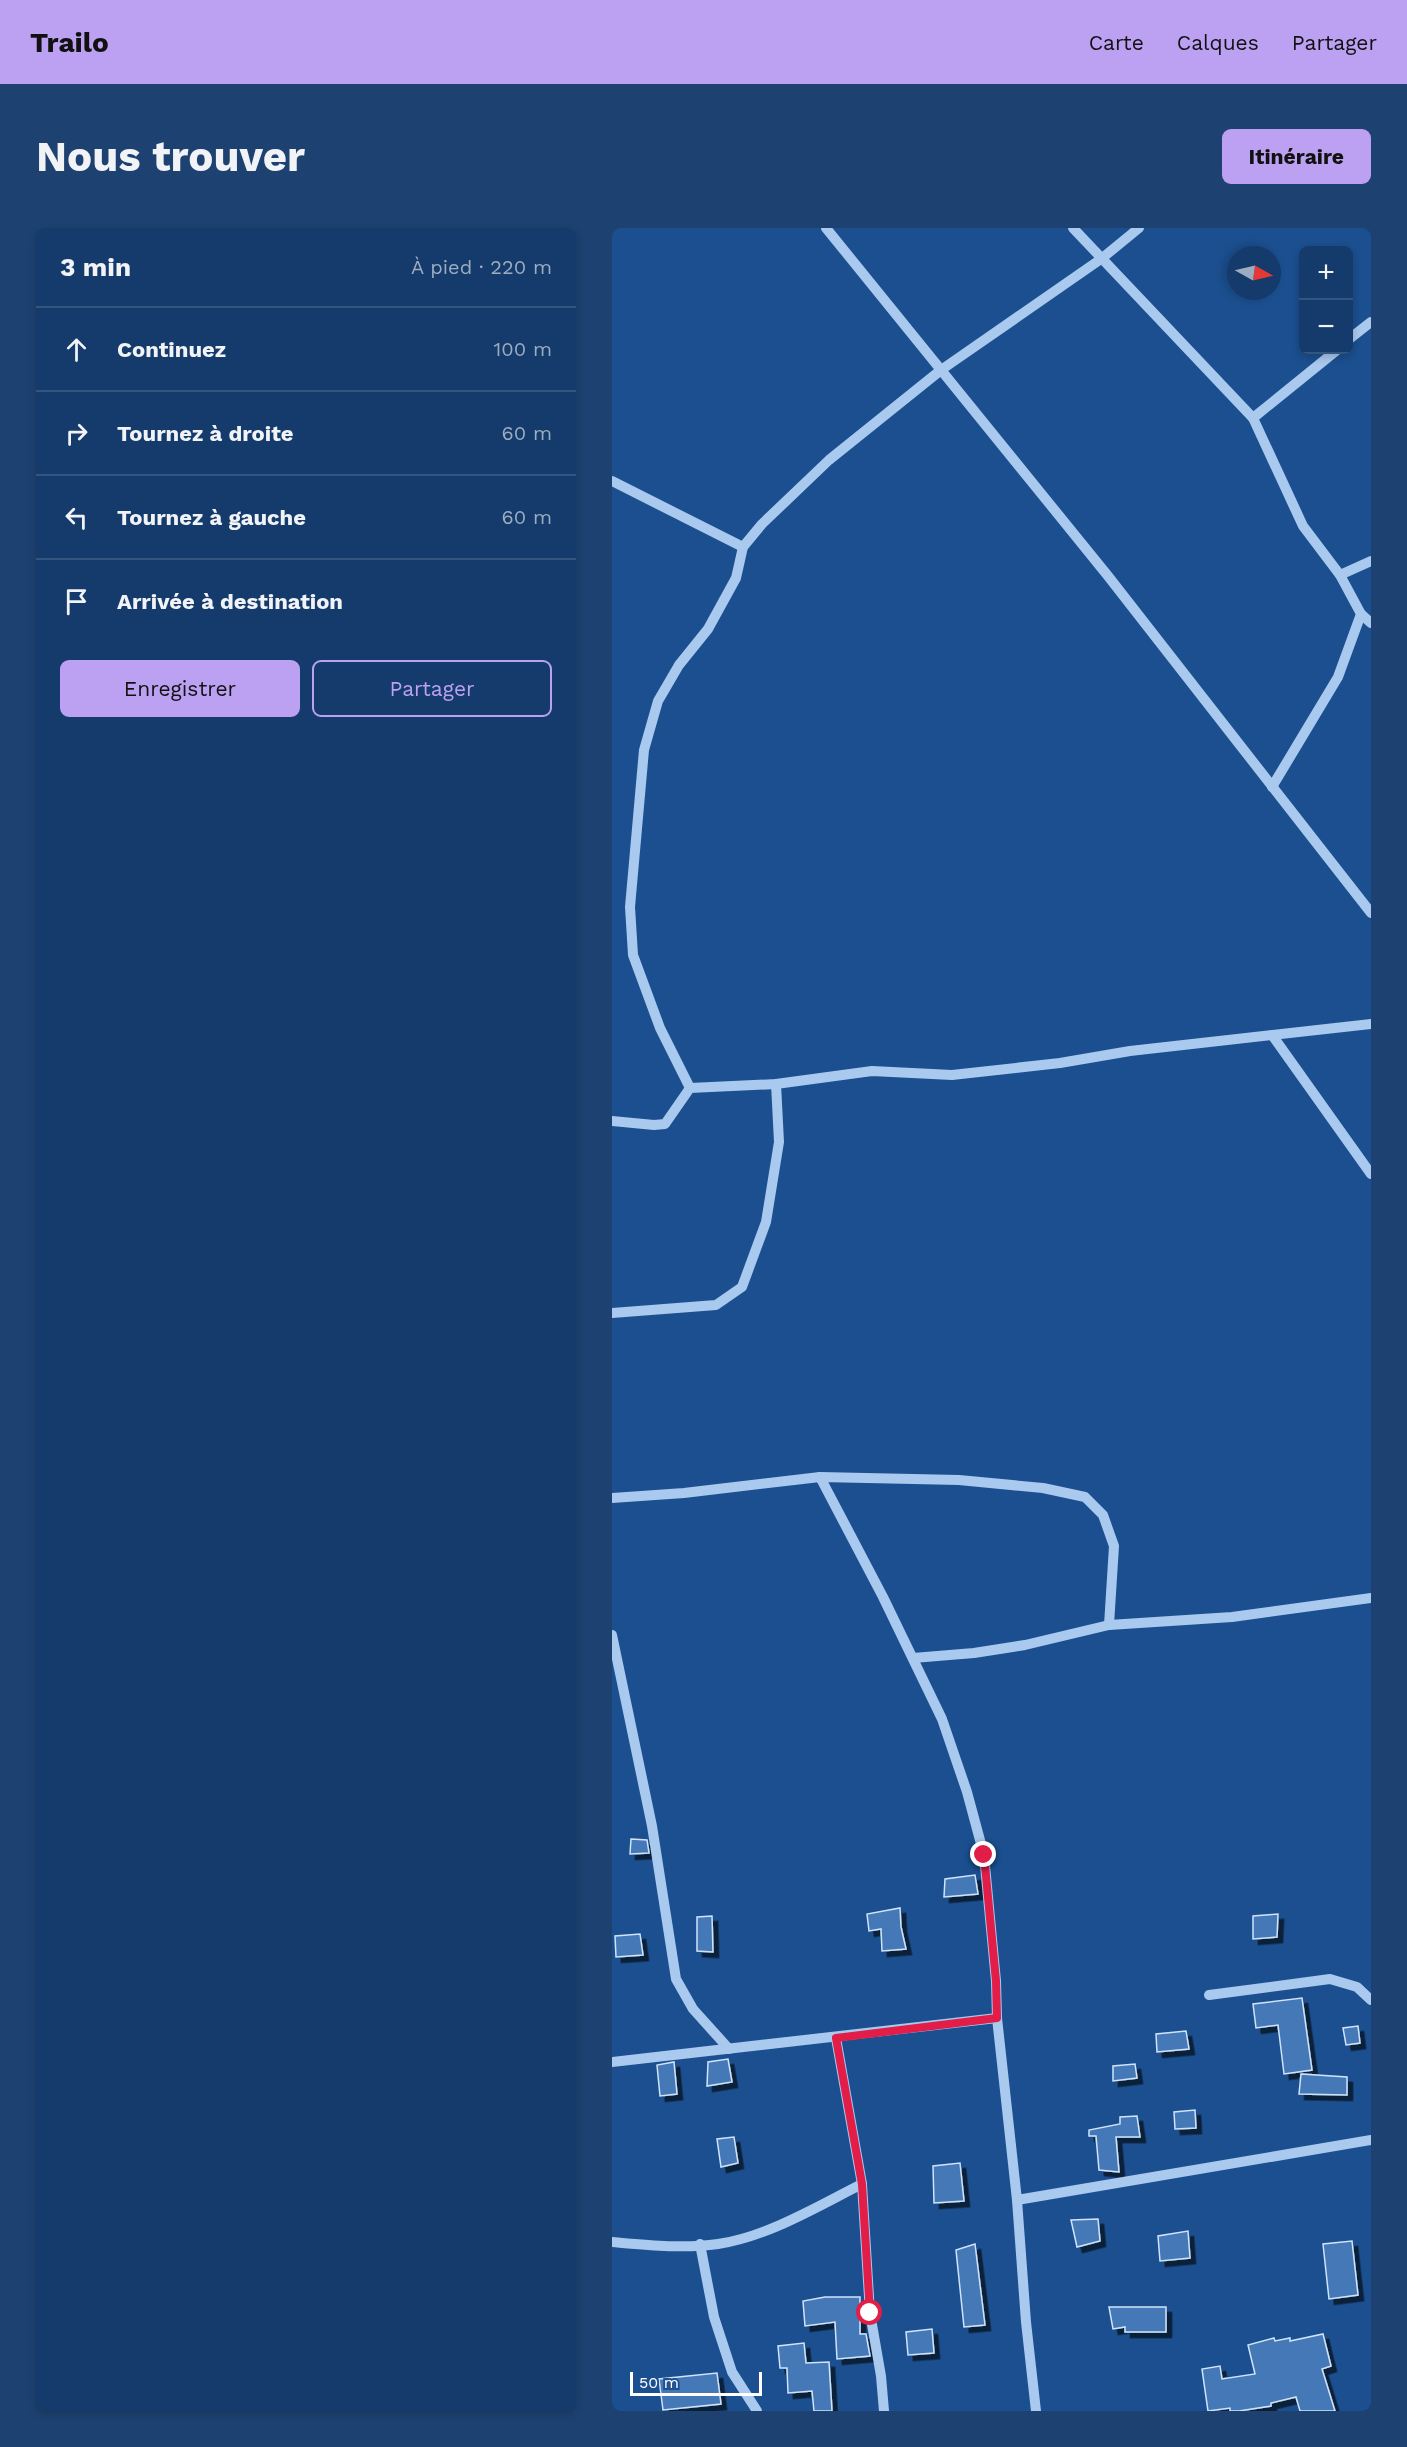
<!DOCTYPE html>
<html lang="fr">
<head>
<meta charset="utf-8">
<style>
  :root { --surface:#143b6b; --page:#1d4271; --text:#f1f3f6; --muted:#9dadc1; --line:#33557e; --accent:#bca0f2 }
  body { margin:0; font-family:"Work Sans",sans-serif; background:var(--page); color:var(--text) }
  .controls { position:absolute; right:18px; top:18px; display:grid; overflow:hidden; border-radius:9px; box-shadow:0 3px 9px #0003 }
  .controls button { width:54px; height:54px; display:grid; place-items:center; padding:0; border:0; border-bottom:2px solid var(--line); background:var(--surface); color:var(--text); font:30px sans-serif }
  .compass { position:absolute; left:615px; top:18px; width:54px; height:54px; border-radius:50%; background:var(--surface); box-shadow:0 3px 9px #0003; rotate:98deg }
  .scale { position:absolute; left:18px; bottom:15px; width:132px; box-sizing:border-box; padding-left:6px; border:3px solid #fff; border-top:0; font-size:16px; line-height:21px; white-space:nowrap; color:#fff; -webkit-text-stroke:4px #1b4f8f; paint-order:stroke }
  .stop { position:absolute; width:18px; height:18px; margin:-14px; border:4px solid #e11d48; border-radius:50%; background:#fff }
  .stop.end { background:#e11d48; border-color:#fff; box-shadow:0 2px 6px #0008 }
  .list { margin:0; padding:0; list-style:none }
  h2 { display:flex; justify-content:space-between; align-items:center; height:78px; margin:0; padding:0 24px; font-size:26px }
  h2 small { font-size:20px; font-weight:400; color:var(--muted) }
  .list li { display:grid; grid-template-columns:39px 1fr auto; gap:18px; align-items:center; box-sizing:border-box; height:84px; padding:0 24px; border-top:2px solid var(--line) }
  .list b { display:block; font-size:22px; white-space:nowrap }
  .list em { font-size:20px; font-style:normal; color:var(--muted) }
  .actions { display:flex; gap:12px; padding:18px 24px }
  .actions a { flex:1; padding:14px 0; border:2px solid var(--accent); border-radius:9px; text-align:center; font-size:21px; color:var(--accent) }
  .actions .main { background:var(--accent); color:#111 }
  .icon { flex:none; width:33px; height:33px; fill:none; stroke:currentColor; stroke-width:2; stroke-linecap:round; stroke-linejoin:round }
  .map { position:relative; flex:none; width:759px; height:2183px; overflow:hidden; border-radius:9px }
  header { display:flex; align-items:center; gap:36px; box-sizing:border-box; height:84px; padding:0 30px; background:var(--accent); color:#111 }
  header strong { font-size:28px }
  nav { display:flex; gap:33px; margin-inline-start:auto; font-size:21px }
  .intro { display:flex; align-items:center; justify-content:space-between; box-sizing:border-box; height:144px; padding:0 36px }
  h1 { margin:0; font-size:42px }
  .button { padding:15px 27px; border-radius:9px; background:var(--accent); color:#111; font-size:21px; font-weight:700 }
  main { display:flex; gap:36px; padding:0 36px }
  aside { flex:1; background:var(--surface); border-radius:9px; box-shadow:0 3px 9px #0003 }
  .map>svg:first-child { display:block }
</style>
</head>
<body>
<header>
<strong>Trailo</strong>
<nav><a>Carte</a><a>Calques</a><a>Partager</a></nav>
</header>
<div class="intro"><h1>Nous trouver</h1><a class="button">Itinéraire</a></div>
<main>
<aside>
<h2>3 min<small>À pied · 220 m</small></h2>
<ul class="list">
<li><svg class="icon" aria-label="ahead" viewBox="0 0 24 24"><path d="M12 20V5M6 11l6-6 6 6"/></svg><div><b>Continuez</b></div><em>100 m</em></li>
<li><svg class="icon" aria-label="right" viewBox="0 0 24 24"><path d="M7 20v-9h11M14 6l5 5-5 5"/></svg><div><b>Tournez à droite</b></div><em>60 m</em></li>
<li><svg class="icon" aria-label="left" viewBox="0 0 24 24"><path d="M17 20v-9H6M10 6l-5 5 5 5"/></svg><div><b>Tournez à gauche</b></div><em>60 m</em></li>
<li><svg class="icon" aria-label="arrive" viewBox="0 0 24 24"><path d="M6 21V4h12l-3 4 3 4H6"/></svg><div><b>Arrivée à destination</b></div></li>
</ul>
<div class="actions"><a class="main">Enregistrer</a><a>Partager</a></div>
</aside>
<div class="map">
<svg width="759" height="2183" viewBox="0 0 759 2183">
  <defs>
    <filter id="shadow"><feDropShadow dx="5.5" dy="5.5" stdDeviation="0" flood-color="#0009"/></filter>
  </defs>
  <rect width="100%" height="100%" fill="#1b4f8f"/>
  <g fill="#4478b7" stroke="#cfe3fa" stroke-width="1.5" filter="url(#shadow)">
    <path d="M 19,1611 L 35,1612 L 37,1625 L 18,1626 Z"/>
    <path d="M 363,1647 L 366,1666 L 332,1669 L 333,1651 Z"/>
    <path d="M 288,1680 L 289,1699 L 294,1721 L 270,1723 L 269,1701 L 257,1703 L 255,1686 Z"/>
    <path d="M 666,1686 L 665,1709 L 641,1711 L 641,1688 Z"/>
    <path d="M 100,1688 L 101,1724 L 85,1723 L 85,1689 Z"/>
    <path d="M 28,1706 L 31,1727 L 4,1729 L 3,1708 Z"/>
    <path d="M 690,1770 L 700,1842 L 672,1846 L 666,1797 L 644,1800 L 641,1776 Z"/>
    <path d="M 746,1798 L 748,1815 L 734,1817 L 731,1800 Z"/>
    <path d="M 574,1803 L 577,1821 L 545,1824 L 544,1806 Z"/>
    <path d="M 116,1831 L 120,1854 L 95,1858 L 96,1834 Z"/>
    <path d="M 62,1834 L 65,1866 L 48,1868 L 45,1837 Z"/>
    <path d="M 523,1836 L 525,1850 L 501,1853 L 501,1838 Z"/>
    <path d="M 689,1846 L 735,1849 L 735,1867 L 687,1866 Z"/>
    <path d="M 583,1882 L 584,1900 L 563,1901 L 562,1884 Z"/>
    <path d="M 525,1888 L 528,1909 L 504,1909 L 507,1944 L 487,1942 L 484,1908 L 477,1908 L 477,1902 L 508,1896 L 508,1889 Z"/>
    <path d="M 122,1909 L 126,1935 L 109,1939 L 105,1911 Z"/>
    <path d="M 348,1935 L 352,1973 L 322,1975 L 321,1938 Z"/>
    <path d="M 486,1991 L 488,2013 L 465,2019 L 459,1992 Z"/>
    <path d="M 576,2003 L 578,2030 L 548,2033 L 546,2008 Z"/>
    <path d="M 740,2013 L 746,2067 L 717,2071 L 711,2016 Z"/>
    <path d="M 363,2016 L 373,2097 L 352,2099 L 344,2022 Z"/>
    <path d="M 213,2069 L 248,2069 L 248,2106 L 254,2106 L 258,2128 L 225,2131 L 223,2094 L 193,2098 L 191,2073 Z"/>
    <path d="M 497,2079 L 554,2079 L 554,2104 L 513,2104 L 513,2099 L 501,2101 Z"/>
    <path d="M 320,2101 L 322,2125 L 296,2127 L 294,2104 Z"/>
    <path d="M 711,2106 L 719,2138 L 710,2141 L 723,2183 L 688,2183 L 684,2169 L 659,2175 L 659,2178 L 627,2183 L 618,2183 L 618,2180 L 596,2183 L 590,2141 L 608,2138 L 610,2151 L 643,2146 L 636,2117 L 662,2110 L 663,2113 L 678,2110 L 678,2113 Z"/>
    <path d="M 192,2115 L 194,2135 L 217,2134 L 220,2183 L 202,2183 L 200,2163 L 176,2165 L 175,2140 L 168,2140 L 166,2118 Z"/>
    <path d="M 105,2145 L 109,2176 L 51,2182 L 47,2151 Z"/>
  </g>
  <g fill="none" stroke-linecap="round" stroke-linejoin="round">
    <g stroke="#a9c9ee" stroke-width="10">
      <path d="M 214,0 L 496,348 L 759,685"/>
      <path d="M 461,0 L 641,190 L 691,298 L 728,347 L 749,386 L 726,449 L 660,559"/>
      <path d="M 736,112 L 759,94"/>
      <path d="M 641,190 L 725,122"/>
      <path d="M 0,253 L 131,319"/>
      <path d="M 728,347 L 759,333"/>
      <path d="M 749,386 L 759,395"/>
      <path d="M 660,807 L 759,946"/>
      <path d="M 78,860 L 48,800 L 21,727 L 18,679 L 32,522 L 46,473 L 67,437 L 96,401 L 124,350 L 131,319 L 150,296 L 217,232 L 329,142 L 489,31 L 527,0"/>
      <path d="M 0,893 L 42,897 L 53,896 L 78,860 L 164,856 L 260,843 L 340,847 L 448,835 L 518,823 L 759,796"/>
      <path d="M 0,1085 L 104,1077 L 130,1059 L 154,994 L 167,914 L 164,856"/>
      <path d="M 208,1249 L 271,1369 L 330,1491 L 355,1564 L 372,1627 L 384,1753 L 385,1790 L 405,1972 L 414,2094 L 424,2183"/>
      <path d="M 0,1270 L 72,1265 L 208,1249 L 347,1252 L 431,1260 L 473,1269 L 491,1287 L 502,1318 L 497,1397"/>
      <path d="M 0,1407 L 40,1598 L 64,1751 L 81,1781 L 117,1821"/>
      <path d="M 301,1430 L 362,1425 L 413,1417 L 497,1397 L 620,1389 L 759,1370"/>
      <path d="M 597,1767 L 718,1751 L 745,1759 L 759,1772"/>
      <path d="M 224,1810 L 250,1956 L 258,2085 L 269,2148 L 272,2183"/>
      <path d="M 0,1834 L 385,1790"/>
      <path d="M 405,1972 L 759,1912"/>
      <path d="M 0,2014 C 34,2017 71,2021 106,2016 C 155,2009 206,1978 250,1956"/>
      <path d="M 88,2016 L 102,2089 L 120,2144 L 145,2183"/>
    </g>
  </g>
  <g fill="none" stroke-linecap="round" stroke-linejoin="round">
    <path stroke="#e11d48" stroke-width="8" d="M 258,2085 L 250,1956 L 224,1810 L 385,1790 L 384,1753 L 372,1627"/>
  </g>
</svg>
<div class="controls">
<button>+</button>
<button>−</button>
</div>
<svg class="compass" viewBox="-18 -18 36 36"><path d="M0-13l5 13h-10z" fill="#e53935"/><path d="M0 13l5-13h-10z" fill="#9dadc1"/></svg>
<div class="scale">50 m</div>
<div class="stop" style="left:258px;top:2085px"></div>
<div class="stop end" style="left:372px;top:1627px"></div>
</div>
</main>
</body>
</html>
